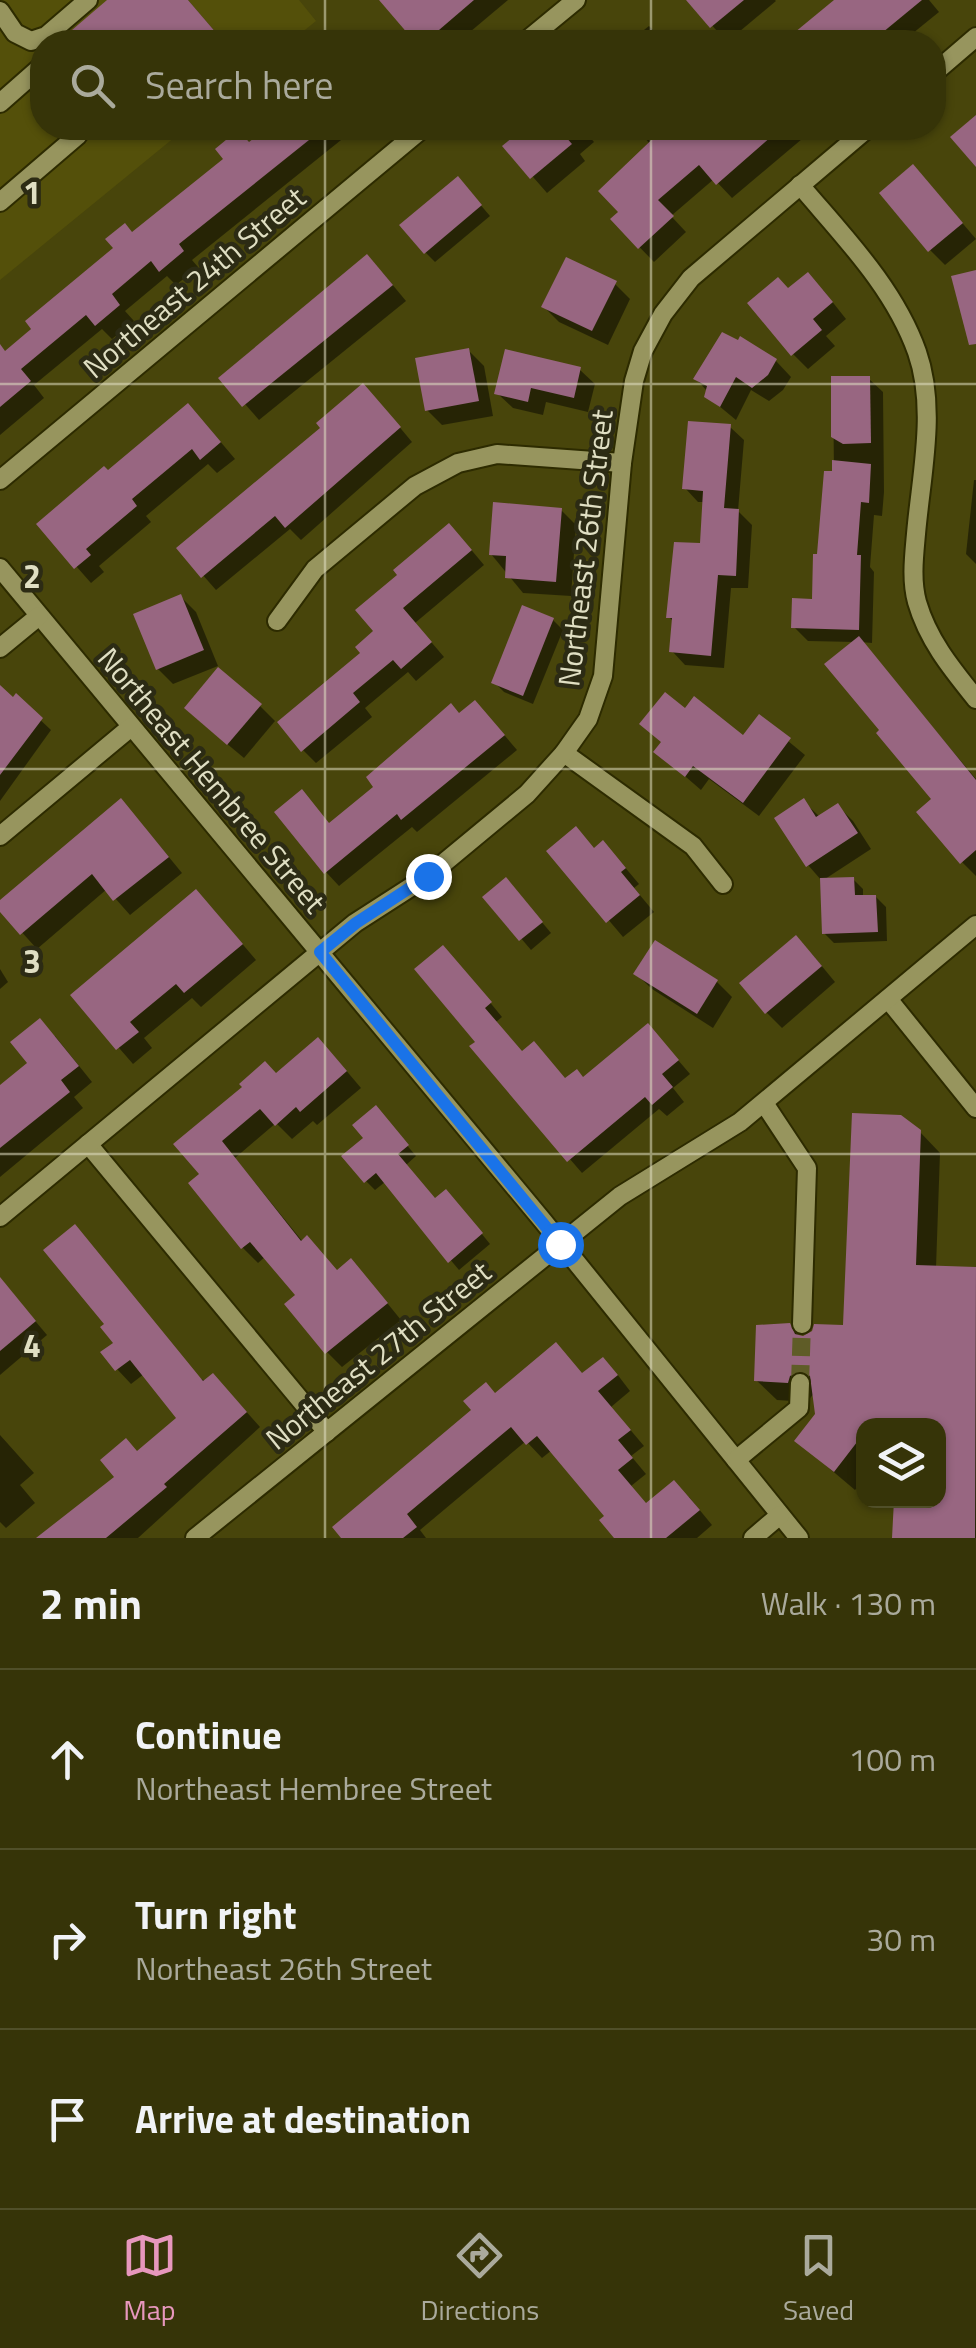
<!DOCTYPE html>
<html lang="en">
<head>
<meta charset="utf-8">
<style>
  :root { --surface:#363408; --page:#413f16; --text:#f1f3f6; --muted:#aaaa9c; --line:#504f29; --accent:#e797bd }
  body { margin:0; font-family:"Titillium Web",sans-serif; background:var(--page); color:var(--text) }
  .controls { position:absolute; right:30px; bottom:30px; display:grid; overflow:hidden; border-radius:20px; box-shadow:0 2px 8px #0004 }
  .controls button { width:90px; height:90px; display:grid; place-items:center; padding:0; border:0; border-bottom:2px solid var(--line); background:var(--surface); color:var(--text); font:50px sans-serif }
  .stop { position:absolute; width:30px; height:30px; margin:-22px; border:8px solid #1a73e8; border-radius:50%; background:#fff }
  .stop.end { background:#1a73e8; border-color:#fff; box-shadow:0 2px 10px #0008 }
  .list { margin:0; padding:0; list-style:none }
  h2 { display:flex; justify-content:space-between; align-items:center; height:130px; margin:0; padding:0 40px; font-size:42px }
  h2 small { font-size:32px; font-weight:400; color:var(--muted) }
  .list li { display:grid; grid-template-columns:65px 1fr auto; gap:30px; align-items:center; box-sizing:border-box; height:180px; padding:0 40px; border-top:2px solid var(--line) }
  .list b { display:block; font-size:38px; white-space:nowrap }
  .list p { margin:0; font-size:32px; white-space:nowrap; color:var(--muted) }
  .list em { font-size:32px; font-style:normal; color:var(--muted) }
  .icon { flex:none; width:55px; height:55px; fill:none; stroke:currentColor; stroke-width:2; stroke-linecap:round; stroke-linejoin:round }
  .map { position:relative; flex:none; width:976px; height:1538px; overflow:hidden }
  .search { position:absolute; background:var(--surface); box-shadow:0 2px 8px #0004; left:30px; right:30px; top:30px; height:110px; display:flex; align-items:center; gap:25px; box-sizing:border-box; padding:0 35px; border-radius:40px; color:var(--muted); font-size:38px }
  .sheet { height:670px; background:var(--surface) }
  nav { display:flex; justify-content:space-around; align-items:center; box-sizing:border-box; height:140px; border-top:2px solid var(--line); background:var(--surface); font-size:28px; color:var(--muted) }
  nav a { display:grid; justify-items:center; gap:5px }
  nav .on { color:var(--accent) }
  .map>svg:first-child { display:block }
</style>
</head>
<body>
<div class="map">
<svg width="976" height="1538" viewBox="0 0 976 1538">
  <rect width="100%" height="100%" fill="#48450b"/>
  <path fill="#54500a" d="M 0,0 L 299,0 L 316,21 L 290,42 L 42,42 L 42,128 L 186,128 L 0,280 Z"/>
  <g fill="#0007">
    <path d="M 111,0 L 188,0 L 224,42 L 85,42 L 75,31 Z"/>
    <path d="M 382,0 L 508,0 L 458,42 L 418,42 Z"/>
    <path d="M 689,0 L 775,0 L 776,1 L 727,42 Z"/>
    <path d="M 838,0 L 929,0 L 939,12 L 902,42 L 787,42 Z"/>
    <path d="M 649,26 L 665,42 L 629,42 Z"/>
    <path d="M 271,128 L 356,128 L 192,260 L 198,267 L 176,285 L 167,276 L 125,311 L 134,321 L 112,339 L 102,329 L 34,385 L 44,398 L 0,435 L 0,358 L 132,235 Z"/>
    <path d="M 528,128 L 582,128 L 594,142 L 580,154 L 585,161 L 547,193 L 506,146 Z"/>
    <path d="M 637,128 L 663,128 L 674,141 L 691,128 L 815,128 L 732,198 L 714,179 L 671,216 L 686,232 L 654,262 L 613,220 L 622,212 L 649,143 Z"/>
    <path d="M 928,183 L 976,239 L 945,265 L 930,250 Z"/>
    <path d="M 467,189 L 490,216 L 435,262 L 425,252 Z"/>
    <path d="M 382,272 L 406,301 L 259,420 L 222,378 Z"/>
    <path d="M 615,284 L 630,299 L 608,345 L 559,322 L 544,307 Z"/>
    <path d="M 823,290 L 846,319 L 826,336 L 835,346 L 808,369 L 793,354 L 789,291 Z"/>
    <path d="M 741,340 L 776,361 L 791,377 L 783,390 L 769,401 L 751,390 L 736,420 L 707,396 L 708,392 L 696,379 Z"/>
    <path d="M 469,351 L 484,366 L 493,416 L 442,425 L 427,410 Z"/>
    <path d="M 579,369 L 595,384 L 588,412 L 546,402 L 543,415 L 513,408 L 497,393 Z"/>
    <path d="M 833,379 L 869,379 L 883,392 L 884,492 L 882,516 L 874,515 L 870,567 L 874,572 L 872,643 L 861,642 L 976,779 L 976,876 L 962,862 L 935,799 L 882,731 L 855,642 L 808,641 L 794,627 L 814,602 L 834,474 Z"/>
    <path d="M 377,400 L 412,442 L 301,540 L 290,529 L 216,590 L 179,548 Z"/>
    <path d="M 203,421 L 235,459 L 217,473 L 208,464 L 146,516 L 151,522 L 99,566 L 104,572 L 91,583 L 39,524 L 108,473 Z"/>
    <path d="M 730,427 L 744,440 L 738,511 L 752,525 L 748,588 L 731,588 L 724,668 L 685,665 L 672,651 L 674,622 L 669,617 L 702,546 L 705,502 L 698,502 L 685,488 Z"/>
    <path d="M 974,480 L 976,480 L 976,564 L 966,554 Z"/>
    <path d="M 561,510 L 576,525 L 571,596 L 523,593 L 491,554 Z"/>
    <path d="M 463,540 L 484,565 L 415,623 L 444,657 L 416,681 L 408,672 L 365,708 L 372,717 L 316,763 L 303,750 L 377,632 L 401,575 Z"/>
    <path d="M 181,597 L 196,612 L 218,666 L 173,684 L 158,669 Z"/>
    <path d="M 553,620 L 563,630 L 533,704 L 504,692 L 494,682 Z"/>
    <path d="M 16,697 L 51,730 L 0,801 L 0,700 L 13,701 Z"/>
    <path d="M 260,706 L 275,721 L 244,758 L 202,723 Z"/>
    <path d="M 685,711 L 743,738 L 759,717 L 805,755 L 759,816 L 709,779 L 701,790 L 657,752 Z"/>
    <path d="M 460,716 L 489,717 L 517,750 L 417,832 L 412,827 L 339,886 L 326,872 L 330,825 Z"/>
    <path d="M 804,802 L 820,817 L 838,806 L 853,821 L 871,849 L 822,881 L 808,865 Z"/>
    <path d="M 136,817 L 182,873 L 130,915 L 107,889 L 37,949 L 0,908 L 0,903 Z"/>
    <path d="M 596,850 L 618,859 L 639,884 L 634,888 L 654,912 L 623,937 L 550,851 Z"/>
    <path d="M 853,879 L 863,889 L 863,898 L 876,897 L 886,907 L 887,941 L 834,943 L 824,933 Z"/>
    <path d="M 515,890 L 551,933 L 531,950 L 486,897 Z"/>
    <path d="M 211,907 L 256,960 L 201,1007 L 192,998 L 144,1038 L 152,1048 L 133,1064 L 73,995 Z"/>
    <path d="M 811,953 L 835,982 L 782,1028 L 766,1012 Z"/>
    <path d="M 456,961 L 502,1017 L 496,1022 L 523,1054 L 566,1081 L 584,1080 L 660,1039 L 690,1074 L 673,1088 L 684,1102 L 667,1116 L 659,1109 L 582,1173 L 473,1047 L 478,1042 Z"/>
    <path d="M 0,969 L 8,982 L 0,989 Z"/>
    <path d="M 636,974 L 717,982 L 732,997 L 713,1028 L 652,989 Z"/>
    <path d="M 55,1036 L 92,1082 L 74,1097 L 83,1108 L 0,1177 L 0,1093 Z"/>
    <path d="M 333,1055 L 361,1088 L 317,1125 L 313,1121 L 292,1139 L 276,1123 L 235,1158 L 303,1242 L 338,1272 L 366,1277 L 401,1320 L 342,1367 L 327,1352 L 299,1295 L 266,1256 L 258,1263 L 243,1248 L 192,1184 L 202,1175 L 177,1144 L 276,1076 Z"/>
    <path d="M 384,1118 L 416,1156 L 406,1165 L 436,1200 L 455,1201 L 490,1244 L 459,1270 L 385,1182 L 375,1190 L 366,1181 Z"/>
    <path d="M 920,1132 L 940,1153 L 936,1268 L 976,1269 L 976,1538 L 895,1538 L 938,1500 L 938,1426 L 864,1426 L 864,1479 L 855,1490 L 797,1441 L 817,1415 L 815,1392 L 807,1402 L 777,1400 L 756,1380 L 789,1326 L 802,1339 L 845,1328 Z"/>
    <path d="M 0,1286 L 15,1297 L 47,1335 L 0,1375 Z"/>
    <path d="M 116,1343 L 227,1390 L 260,1427 L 138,1538 L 41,1538 L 117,1477 L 138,1454 L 179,1418 L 144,1374 L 131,1384 L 117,1369 Z"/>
    <path d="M 617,1374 L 630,1391 L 611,1407 L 644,1446 L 631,1456 L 646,1474 L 631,1486 L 647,1506 L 689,1497 L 712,1525 L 697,1538 L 617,1538 L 607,1516 L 552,1450 L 542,1458 L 526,1441 L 420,1530 L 426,1538 L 344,1538 L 496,1396 L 584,1376 Z"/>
    <path d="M 0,1435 L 34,1473 L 20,1485 L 35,1503 L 6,1528 L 0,1522 Z"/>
  </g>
  <g fill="#986681">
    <path d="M 107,0 L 188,0 L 224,42 L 82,42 L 72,30 Z"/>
    <path d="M 379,0 L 474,0 L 425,42 L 415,42 Z"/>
    <path d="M 686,0 L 744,0 L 710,28 Z"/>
    <path d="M 834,0 L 922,0 L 871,42 L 783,42 Z"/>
    <path d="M 976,115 L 976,167 L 950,137 Z"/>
    <path d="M 267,128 L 324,128 L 179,244 L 184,251 L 159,272 L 151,261 L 112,294 L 120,305 L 95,326 L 86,315 L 21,369 L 31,381 L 0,407 L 0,344 L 5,351 L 31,329 L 25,321 L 113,248 L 105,239 L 125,223 L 132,232 L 223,159 L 215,149 L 238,130 L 249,142 Z"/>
    <path d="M 524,128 L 558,128 L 572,144 L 530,179 L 502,146 Z"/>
    <path d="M 664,128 L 673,139 L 687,128 L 781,128 L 716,185 L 699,165 L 658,200 L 674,216 L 638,249 L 610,219 L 618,212 L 598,191 Z"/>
    <path d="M 913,164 L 963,223 L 928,252 L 879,193 Z"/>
    <path d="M 458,176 L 482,205 L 424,254 L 399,225 Z"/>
    <path d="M 367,254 L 393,285 L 242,407 L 218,378 Z"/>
    <path d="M 566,257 L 617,281 L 592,331 L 541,307 Z"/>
    <path d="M 976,270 L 976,344 L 969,345 L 951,276 Z"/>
    <path d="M 808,272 L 833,302 L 813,319 L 822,330 L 791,356 L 747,303 L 778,277 L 788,288 Z"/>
    <path d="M 722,332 L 738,340 L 740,336 L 777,359 L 768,375 L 752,388 L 736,377 L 720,407 L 704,397 L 707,386 L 693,379 Z"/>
    <path d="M 469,348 L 479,401 L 425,411 L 415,358 Z"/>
    <path d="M 505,349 L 581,367 L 574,398 L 531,388 L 528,402 L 494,394 Z"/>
    <path d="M 831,376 L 870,376 L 871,443 L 843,444 L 831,437 Z"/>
    <path d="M 363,383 L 401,427 L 285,528 L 275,516 L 201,578 L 176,548 L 320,428 L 316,423 Z"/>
    <path d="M 188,403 L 221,442 L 200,460 L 192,449 L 132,499 L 137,506 L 86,549 L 91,555 L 74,569 L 36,524 L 104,466 L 108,470 Z"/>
    <path d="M 688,421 L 731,424 L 724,508 L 739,509 L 736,576 L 718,575 L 711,656 L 669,652 L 672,618 L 666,618 L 674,542 L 700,543 L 703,491 L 682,489 Z"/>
    <path d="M 832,460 L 871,464 L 869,503 L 861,502 L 857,555 L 861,555 L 859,630 L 791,628 L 792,598 L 812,599 L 813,554 L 817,554 L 824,471 L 832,471 Z"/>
    <path d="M 493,502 L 562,508 L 556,582 L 505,578 L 506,556 L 489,555 Z"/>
    <path d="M 449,523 L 472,550 L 403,608 L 432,642 L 401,669 L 393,660 L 353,693 L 360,702 L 301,752 L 277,722 L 360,653 L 355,647 L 373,631 L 355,610 L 397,575 L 393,570 Z"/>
    <path d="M 181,594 L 204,650 L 156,670 L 133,614 Z"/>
    <path d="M 522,605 L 554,618 L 523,696 L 491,683 Z"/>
    <path d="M 859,636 L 976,780 L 976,850 L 960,864 L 916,812 L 931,799 L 876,733 L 879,730 L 824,664 Z"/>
    <path d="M 218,667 L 262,704 L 227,745 L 184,708 Z"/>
    <path d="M 0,685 L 13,697 L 16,693 L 43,718 L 0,775 Z"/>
    <path d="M 665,692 L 685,708 L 694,696 L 743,735 L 759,714 L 791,738 L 743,803 L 693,766 L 685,777 L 653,752 L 661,742 L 639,724 Z"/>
    <path d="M 475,700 L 505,735 L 401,820 L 397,814 L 324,874 L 274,812 L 302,789 L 329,823 L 373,787 L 366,777 L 426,725 L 451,703 L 459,713 Z"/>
    <path d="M 121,798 L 169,857 L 113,901 L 92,874 L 20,935 L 0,912 L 0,900 Z"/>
    <path d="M 804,798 L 816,817 L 838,803 L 858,833 L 806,867 L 774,818 Z"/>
    <path d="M 576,826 L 594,848 L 603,840 L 626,868 L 621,872 L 640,895 L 606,923 L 546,851 Z"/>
    <path d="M 506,877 L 543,922 L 519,941 L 482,897 Z"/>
    <path d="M 854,877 L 855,895 L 876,895 L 878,932 L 822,934 L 820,878 Z"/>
    <path d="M 196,889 L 243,944 L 184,993 L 176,984 L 130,1022 L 139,1032 L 116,1050 L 70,995 Z"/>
    <path d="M 796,935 L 822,966 L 765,1014 L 739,983 Z"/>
    <path d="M 655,940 L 718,980 L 697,1014 L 633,974 Z"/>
    <path d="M 443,945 L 492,1002 L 485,1008 L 522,1051 L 534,1041 L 565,1078 L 577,1069 L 583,1077 L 648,1023 L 679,1060 L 662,1074 L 673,1087 L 652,1105 L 645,1097 L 567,1162 L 469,1046 L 475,1042 L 414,969 Z"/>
    <path d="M 40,1018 L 79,1066 L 61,1080 L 70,1092 L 0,1148 L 0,1085 L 27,1063 L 10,1042 Z"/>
    <path d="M 318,1037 L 347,1071 L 300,1112 L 296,1107 L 275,1126 L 260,1109 L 222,1141 L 301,1241 L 307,1235 L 337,1270 L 351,1258 L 388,1303 L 325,1354 L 284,1304 L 295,1295 L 250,1242 L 241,1249 L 188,1183 L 199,1174 L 173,1144 L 242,1087 L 239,1084 L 265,1061 L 276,1073 Z"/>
    <path d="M 376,1105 L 409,1145 L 398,1154 L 435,1198 L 446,1189 L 483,1233 L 448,1263 L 376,1173 L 364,1183 L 341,1156 L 363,1138 L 352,1125 Z"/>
    <path d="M 852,1113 L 901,1115 L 921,1130 L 916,1265 L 976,1267 L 975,1538 L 892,1538 L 894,1500 L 938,1500 L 938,1426 L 864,1426 L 864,1433 L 834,1472 L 794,1441 L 815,1414 L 810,1376 L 800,1371 L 790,1376 L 788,1383 L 754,1381 L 756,1325 L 790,1323 L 795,1334 L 803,1336 L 812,1331 L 814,1324 L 843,1325 Z"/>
    <path d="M 75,1224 L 203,1381 L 213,1373 L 247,1412 L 164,1484 L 167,1487 L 106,1538 L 36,1538 L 114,1477 L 100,1460 L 126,1438 L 137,1451 L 176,1418 L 130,1360 L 115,1371 L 100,1352 L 113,1343 L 100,1327 L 104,1324 L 43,1250 Z"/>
    <path d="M 0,1277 L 36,1321 L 0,1351 Z"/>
    <path d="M 556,1342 L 582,1373 L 603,1357 L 618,1375 L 598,1391 L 631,1430 L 618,1440 L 633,1458 L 618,1470 L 646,1503 L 674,1480 L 700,1510 L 666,1538 L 614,1538 L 599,1520 L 604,1516 L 537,1436 L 526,1445 L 511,1427 L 407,1514 L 417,1527 L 403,1538 L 341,1538 L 332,1527 L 471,1410 L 463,1401 L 486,1382 L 495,1393 Z"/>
  </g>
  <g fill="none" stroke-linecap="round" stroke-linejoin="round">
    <path stroke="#5f5c27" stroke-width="18" stroke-dasharray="18 9" stroke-linecap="butt" d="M 800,1383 L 802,1324"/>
    <defs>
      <g id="minor">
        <path d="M 0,11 L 15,33 L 31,41 L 46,36 L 88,0"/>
        <path d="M 525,42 L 576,0"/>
        <path d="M 934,73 L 976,37"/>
        <path d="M 0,103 L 42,66"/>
        <path d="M 800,185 C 843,236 894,287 917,352 C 937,409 921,475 916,534 C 914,556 911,580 917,602 C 928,640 951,668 976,699"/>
        <path d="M 0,202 L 77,136 L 83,128"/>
        <path d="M 0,480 L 423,128"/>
        <path d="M 0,568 L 543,1221 L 799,1538"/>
        <path d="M 277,621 L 315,569 L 415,486 L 458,463 L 497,454 L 622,463"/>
        <path d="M 0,648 L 39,616"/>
        <path d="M 564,753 L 693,846 L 723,884"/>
        <path d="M 0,836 L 131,727"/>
        <path d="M 888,999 L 976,1108"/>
        <path d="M 764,1103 L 807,1168 L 802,1324"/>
        <path d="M 88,1144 L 327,1432"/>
        <path d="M 0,1217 L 355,923 L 428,876 L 527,794 L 564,753 L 588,719 L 603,676 L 622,463 L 634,381 L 643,351 L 663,314 L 691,278 L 868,128"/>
        <path d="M 736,1460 L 799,1408 L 800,1383"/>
        <path d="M 195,1538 L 620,1196 L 740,1122 L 976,925"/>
        <path d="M 753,1538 L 780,1515"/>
      </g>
    </defs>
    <use href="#minor" stroke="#2d2b00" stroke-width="22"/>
    <use href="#minor" stroke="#97955e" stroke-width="18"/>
  </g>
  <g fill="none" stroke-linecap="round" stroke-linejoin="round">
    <path stroke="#1a73e8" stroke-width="12" d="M 428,876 L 356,923 L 320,952 L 560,1244"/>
  </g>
  <path fill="none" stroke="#e0dfc3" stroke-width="2.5" stroke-opacity="0.55" d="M 325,0 L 325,42M 651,0 L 651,42M 325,128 L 325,1538M 651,128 L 651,1538M 0,384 L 976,384M 0,769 L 976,769M 0,1154 L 976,1154"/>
  <g text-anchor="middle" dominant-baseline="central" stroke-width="9" stroke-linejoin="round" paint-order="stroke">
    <g font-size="30" fill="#e0dfc3" stroke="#2c2b14">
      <text transform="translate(194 282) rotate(-40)">Northeast 24th Street</text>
      <text transform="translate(585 548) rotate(-83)">Northeast 26th Street</text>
      <text transform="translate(212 780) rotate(50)">Northeast Hembree Street</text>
      <text transform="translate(378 1355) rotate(-39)">Northeast 27th Street</text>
    </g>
  </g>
  <g font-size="32" text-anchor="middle" font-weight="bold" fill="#e0dfc3" stroke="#2c2b14" stroke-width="9" stroke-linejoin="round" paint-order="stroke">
    <text x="32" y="204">1</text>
    <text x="32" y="588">2</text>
    <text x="32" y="973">3</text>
    <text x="32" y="1357">4</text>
  </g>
</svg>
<div class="controls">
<button><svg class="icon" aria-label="layers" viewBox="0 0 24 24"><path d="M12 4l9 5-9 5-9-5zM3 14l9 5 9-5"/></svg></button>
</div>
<div class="stop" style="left:560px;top:1244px"></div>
<div class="stop end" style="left:428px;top:876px"></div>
<div class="search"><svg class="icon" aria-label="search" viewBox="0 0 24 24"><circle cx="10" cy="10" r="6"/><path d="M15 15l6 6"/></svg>Search here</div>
</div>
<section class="sheet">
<h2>2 min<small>Walk · 130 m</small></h2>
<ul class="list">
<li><svg class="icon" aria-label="ahead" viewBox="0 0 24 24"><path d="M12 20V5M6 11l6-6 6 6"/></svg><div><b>Continue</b><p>Northeast Hembree Street</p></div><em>100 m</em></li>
<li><svg class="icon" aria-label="right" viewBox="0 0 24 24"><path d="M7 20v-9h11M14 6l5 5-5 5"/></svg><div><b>Turn right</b><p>Northeast 26th Street</p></div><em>30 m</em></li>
<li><svg class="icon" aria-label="arrive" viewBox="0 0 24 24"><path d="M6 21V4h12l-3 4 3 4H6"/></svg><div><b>Arrive at destination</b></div></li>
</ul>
</section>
<nav>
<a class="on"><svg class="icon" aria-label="map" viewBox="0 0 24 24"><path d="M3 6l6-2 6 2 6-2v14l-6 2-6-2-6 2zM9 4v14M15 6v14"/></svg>Map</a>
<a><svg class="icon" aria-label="directions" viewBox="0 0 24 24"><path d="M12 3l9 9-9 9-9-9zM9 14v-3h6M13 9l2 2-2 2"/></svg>Directions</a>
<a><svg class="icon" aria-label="saved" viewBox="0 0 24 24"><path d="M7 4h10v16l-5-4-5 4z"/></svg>Saved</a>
</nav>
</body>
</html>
